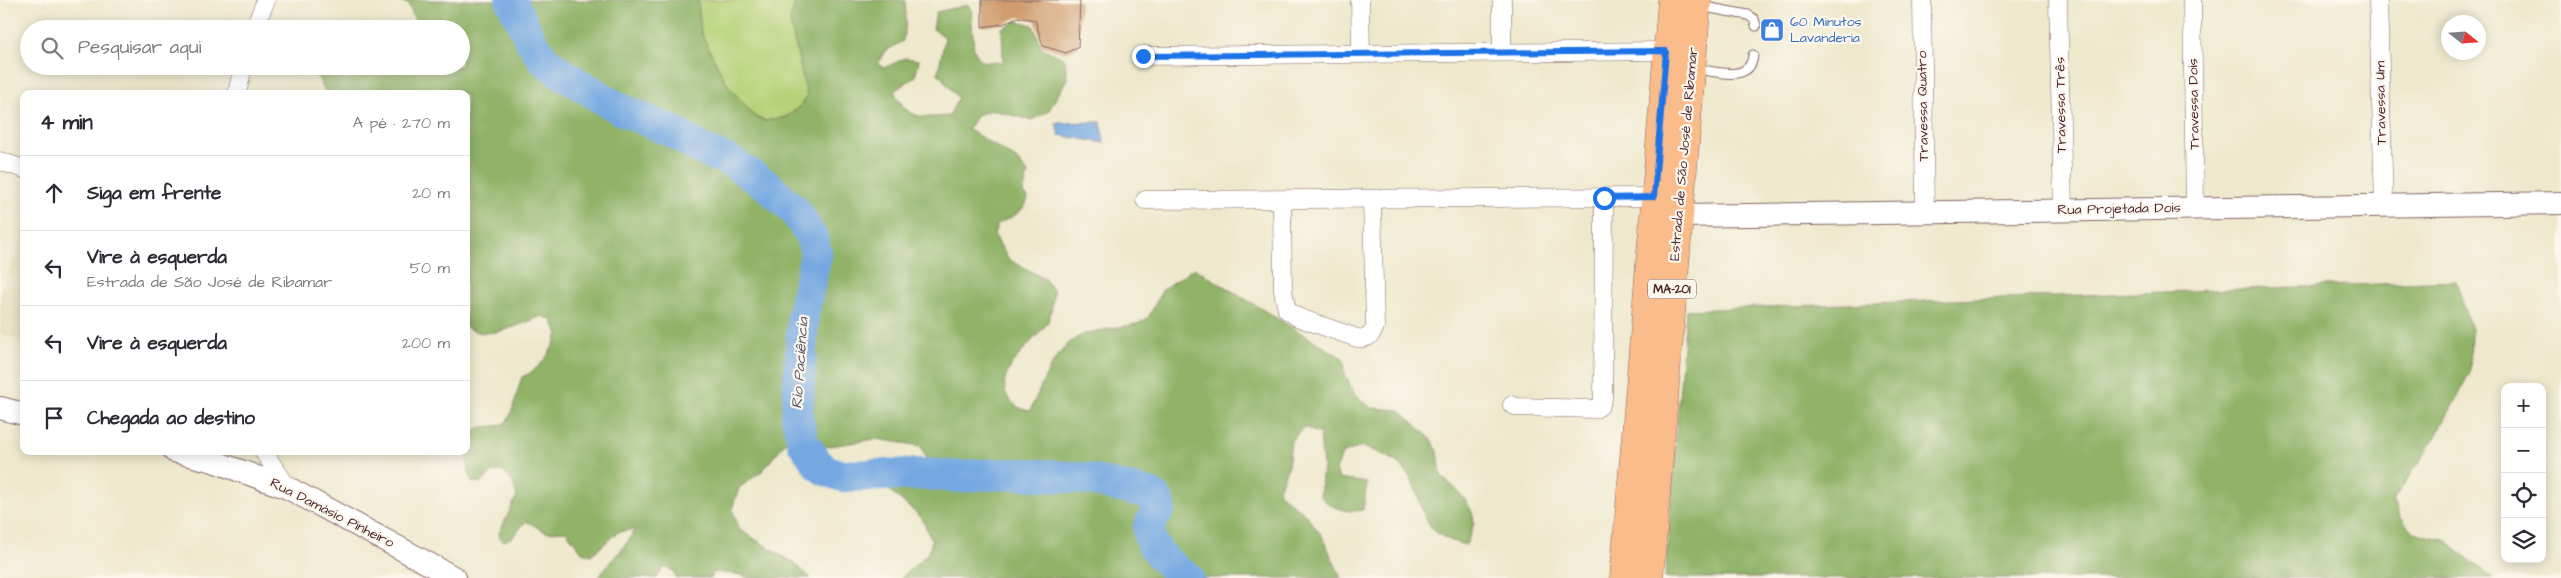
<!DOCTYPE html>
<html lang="pt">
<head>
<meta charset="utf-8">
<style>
  :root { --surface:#fff; --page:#f7f7f7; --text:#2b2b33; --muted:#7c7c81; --line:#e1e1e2 }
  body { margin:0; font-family:"Architects Daughter",sans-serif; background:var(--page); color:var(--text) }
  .controls { position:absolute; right:15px; bottom:15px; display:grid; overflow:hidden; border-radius:10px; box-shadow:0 2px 12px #0003 }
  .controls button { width:45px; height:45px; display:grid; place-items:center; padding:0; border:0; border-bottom:1px solid var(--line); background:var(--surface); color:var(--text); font:25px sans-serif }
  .compass { position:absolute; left:2441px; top:15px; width:45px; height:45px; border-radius:50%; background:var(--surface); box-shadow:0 2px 12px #0003; rotate:107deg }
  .stop { position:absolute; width:15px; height:15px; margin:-11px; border:4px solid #1a73e8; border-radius:50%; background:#fff }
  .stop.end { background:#1a73e8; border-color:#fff; box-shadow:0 1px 5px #0008 }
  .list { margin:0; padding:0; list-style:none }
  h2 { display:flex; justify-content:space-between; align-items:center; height:65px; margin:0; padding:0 20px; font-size:21px }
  h2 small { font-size:16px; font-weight:400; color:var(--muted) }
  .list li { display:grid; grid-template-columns:32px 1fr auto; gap:15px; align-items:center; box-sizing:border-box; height:75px; padding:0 20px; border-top:1px solid var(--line) }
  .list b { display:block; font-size:19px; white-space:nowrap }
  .list p { margin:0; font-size:16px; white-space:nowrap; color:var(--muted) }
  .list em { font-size:16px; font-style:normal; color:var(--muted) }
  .icon { flex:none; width:28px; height:28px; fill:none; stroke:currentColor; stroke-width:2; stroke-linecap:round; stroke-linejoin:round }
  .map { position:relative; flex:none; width:2561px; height:578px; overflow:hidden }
  .search { position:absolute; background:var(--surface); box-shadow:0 2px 12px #0003; left:20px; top:20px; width:450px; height:55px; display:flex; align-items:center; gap:12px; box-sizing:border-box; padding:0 18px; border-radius:28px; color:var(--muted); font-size:19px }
  .panel { position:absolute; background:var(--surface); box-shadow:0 2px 12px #0003; left:20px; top:90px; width:450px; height:365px; border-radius:10px }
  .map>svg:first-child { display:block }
</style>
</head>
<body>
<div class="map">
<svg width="2561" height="578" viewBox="0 0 2561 578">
  <rect width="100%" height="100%" fill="#fbf7ec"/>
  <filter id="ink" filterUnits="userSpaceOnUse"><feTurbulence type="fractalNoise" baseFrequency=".02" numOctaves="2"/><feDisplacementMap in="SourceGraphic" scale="10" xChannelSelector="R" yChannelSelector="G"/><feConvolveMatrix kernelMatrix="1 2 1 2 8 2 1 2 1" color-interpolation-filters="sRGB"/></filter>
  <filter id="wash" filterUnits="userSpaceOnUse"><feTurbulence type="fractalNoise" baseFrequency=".0096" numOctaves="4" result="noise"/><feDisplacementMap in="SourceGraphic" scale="20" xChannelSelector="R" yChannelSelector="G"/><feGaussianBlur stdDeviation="1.12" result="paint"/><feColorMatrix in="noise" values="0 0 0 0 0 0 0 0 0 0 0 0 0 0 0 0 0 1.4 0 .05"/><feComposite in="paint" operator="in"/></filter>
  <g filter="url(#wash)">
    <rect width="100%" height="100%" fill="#eee8cc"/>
    <path fill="#e3dbba" d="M 24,236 L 24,342 L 0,333 L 0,293 Z"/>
    <path fill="#b6d177" stroke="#807851" d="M 698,0 L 796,0 L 790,21 L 807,96 C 801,106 794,115 782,118 C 773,121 764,122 756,117 C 737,106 710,55 702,34 C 697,24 699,11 698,0 Z"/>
    <g fill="#90b368" stroke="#6d694a">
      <path d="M 398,0 L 698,0 L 701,33 L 727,84 L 755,117 L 765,121 L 786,117 L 801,106 L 807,96 L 790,21 L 796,0 L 905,0 L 906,23 L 903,41 L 884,52 L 878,64 L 884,68 L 905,58 L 919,60 L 915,77 L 894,91 C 908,120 920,118 949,116 L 958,98 L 938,73 L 945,37 L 933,29 L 936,12 L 968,5 L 971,9 L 974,50 L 981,61 L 1003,63 L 1002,28 L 1017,21 L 1033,25 L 1042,48 L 1065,59 L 1067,79 L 1048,112 L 1031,120 L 992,110 L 977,115 L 968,129 L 1016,159 L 1028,173 L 1023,194 L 1028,197 C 1026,212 1011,217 998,224 L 994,234 L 1008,259 L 1045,279 L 1054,292 C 1052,301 1052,315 1047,323 C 1035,342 992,372 1008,397 C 1014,406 1020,409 1030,411 C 1043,384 1055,342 1088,333 C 1104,329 1121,327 1137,324 L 1148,318 L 1163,289 L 1194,268 L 1344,359 L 1344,372 L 1355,395 L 1372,408 L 1399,410 L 1429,437 L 1438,451 L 1441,476 C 1453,486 1478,508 1473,526 C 1472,532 1468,539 1466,545 C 1417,534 1428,511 1409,476 C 1399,458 1378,453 1361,446 L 1342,454 L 1336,470 L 1339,479 L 1367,483 L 1363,510 C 1346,513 1332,509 1320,496 L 1323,467 L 1320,434 L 1304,427 L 1291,441 L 1288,466 L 1278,492 L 1306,515 L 1322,536 L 1341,578 L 901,578 L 928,553 L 932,541 L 922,518 L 882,484 L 927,460 L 921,446 L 876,439 L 824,447 L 804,438 L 789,438 L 762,471 L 739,488 L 732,509 L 740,530 L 794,563 L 811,578 L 747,578 L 743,575 L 713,572 L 712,578 L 676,578 C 675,571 670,567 663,568 L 657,578 L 599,578 C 608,559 628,549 634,529 L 618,532 L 591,555 L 582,552 L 566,531 L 546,532 L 526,521 L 513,537 L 504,541 L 500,538 L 499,533 L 517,496 L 513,483 L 503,471 L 493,472 L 481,483 L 472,482 C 467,468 461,436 477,429 C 487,424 499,429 507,421 C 513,414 518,387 522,377 C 540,370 552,352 558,334 L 552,320 L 542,316 C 521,324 487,342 466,327 L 466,94 L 327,94 L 317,76 L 322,66 L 461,66 L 461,29 L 416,29 L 416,23 L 408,4 Z"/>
      <path d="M 2456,281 L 2471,329 L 2470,373 L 2434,440 L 2393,500 L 2400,517 L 2413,532 L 2445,540 L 2492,578 L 1665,578 L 1686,310 Z"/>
    </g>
    <path fill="#75a8e1" stroke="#606486" d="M 1101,122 L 1104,143 L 1059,135 L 1056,123 Z"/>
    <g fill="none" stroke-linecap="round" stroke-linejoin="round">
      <path stroke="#75a8e1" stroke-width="32" d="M 511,0 L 531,41 L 545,61 L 563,74 L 618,108 L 671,131 L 704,151 L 730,161 L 768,186 L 796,212 L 812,238 L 816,254 L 803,315 L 797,417 L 803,443 L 818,464 L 825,470 L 842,476 L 924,474 L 963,477 L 974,475 L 1021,474 L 1068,477 L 1087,479 L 1150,494 L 1157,499 L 1160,507 C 1157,514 1151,520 1149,528 C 1145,545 1174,570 1188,578"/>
    </g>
    <g id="blocks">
      <path fill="#d09c6e" d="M 982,0 L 1080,0 L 1078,47 L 1066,53 L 1043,46 L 1035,20 L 1018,17 L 1003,24 L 982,27 Z"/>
    </g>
  </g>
  <g filter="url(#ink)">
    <use href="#blocks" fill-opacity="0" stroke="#836563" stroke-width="1"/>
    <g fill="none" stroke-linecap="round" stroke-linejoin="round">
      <defs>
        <g id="service">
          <path d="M 1699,6 L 1748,15 L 1754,19 L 1756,26"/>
          <path d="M 1693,68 C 1714,71 1751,84 1753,55"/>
        </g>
        <g id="minor">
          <path d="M 1360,0 L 1361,54"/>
          <path d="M 1502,0 L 1502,52"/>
          <path d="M 1922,0 L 1925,212"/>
          <path d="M 2058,0 L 2063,210"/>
          <path d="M 2192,0 L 2195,208"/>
          <path d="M 2378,0 L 2384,205"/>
          <path d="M 254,29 L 266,0"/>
          <path d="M 1143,56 L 1666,51"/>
          <path d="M 237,94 L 243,66"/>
          <path d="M 0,161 L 24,169"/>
          <path d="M 1145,200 L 1654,197"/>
          <path d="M 1282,200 L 1283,291 L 1287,310 L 1297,317 L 1357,338 C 1367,339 1371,337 1375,327 L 1372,199"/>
          <path d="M 1512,405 L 1517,407 L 1595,409 L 1600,406 L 1603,399 L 1604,197"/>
          <path d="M 263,451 L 288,488"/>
        </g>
        <g id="tertiary">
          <path d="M 1678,216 L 2561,203"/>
          <path d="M 0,408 L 24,414"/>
          <path d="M 174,451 L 210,460 L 288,488 L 455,578"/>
        </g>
        <g id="primary">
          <path d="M 1624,578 L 1672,0"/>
          <path d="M 1649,578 L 1697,0"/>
        </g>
      </defs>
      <use href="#service" stroke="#836563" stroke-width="11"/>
      <use href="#minor" stroke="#836563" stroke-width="19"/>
      <use href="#tertiary" stroke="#836563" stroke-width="24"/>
      <use href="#primary" stroke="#836563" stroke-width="29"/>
      <use href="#service" stroke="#fff" stroke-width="9"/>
      <use href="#minor" stroke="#fff" stroke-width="18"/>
      <use href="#tertiary" stroke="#fff" stroke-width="22"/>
      <use href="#primary" stroke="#f9bc8a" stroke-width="28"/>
    </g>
  </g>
  <g fill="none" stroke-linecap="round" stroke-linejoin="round" filter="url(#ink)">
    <path stroke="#1a73e8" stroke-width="6" d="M 1143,56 L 1666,51 L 1654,197 L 1604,198"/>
  </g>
  <defs>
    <symbol id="shop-square" viewBox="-11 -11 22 22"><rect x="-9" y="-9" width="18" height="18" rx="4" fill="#3f7fe0" stroke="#fbf7ec"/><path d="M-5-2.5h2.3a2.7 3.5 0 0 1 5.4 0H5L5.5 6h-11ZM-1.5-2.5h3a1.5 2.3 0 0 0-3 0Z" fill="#fff"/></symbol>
  </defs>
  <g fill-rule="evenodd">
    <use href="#shop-square" x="1758" y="16" width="28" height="28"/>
  </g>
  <g text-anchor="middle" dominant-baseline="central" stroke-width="4.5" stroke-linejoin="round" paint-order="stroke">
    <rect fill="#fbf7ec" stroke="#7f6065" stroke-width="1" x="1648" y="279.5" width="48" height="19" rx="4"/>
    <g font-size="12" font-weight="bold" fill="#4a1f2b">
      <text x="1672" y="289">MA-201</text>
    </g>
    <g font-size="14" fill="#366cbe" stroke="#fbf7ec" text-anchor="start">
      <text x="1790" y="22">60 Minutos<tspan x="1790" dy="16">Lavanderia</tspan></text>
    </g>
    <g font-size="14" fill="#4a1f2b" stroke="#fbf7ec">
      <text transform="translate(2381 103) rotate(-91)">Travessa Um</text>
      <text transform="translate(2194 104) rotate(-91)">Travessa Dois</text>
      <text transform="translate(2061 105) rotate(-91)">Travessa Três</text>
      <text transform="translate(1923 106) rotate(-91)">Travessa Quatro</text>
      <text transform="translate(1684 154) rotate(-85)">Estrada de São José de Ribamar</text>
      <text transform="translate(2119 209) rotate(-1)">Rua Projetada Dois</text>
      <text transform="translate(332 513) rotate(27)">Rua Damásio Pinheiro</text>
    </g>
    <g font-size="15" font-style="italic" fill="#594f6b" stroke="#fbf7ec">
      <text transform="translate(800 363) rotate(-86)">Rio Paciência</text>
    </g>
  </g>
</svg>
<div class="controls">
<button>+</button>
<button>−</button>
<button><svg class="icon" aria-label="locate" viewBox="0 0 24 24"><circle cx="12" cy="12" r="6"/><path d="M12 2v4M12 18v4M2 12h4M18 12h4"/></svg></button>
<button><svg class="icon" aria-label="layers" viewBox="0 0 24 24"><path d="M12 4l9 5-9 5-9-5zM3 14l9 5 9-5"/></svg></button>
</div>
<svg class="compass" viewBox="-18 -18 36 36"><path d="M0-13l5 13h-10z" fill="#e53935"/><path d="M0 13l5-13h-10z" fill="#7c7c81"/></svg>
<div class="stop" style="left:1604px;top:198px"></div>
<div class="stop end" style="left:1143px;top:56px"></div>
<div class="search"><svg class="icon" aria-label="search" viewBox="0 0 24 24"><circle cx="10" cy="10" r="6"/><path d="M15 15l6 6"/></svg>Pesquisar aqui</div>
<section class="panel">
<h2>4 min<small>A pé · 270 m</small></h2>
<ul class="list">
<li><svg class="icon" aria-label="ahead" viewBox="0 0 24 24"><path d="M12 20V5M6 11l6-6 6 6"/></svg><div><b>Siga em frente</b></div><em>20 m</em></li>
<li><svg class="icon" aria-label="left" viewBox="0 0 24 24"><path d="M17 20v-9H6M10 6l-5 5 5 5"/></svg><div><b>Vire à esquerda</b><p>Estrada de São José de Ribamar</p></div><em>50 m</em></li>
<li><svg class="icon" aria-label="left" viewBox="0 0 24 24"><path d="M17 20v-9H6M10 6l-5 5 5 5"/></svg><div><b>Vire à esquerda</b></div><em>200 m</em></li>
<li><svg class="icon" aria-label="arrive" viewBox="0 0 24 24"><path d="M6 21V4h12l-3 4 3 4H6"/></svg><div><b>Chegada ao destino</b></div></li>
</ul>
</section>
</div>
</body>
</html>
